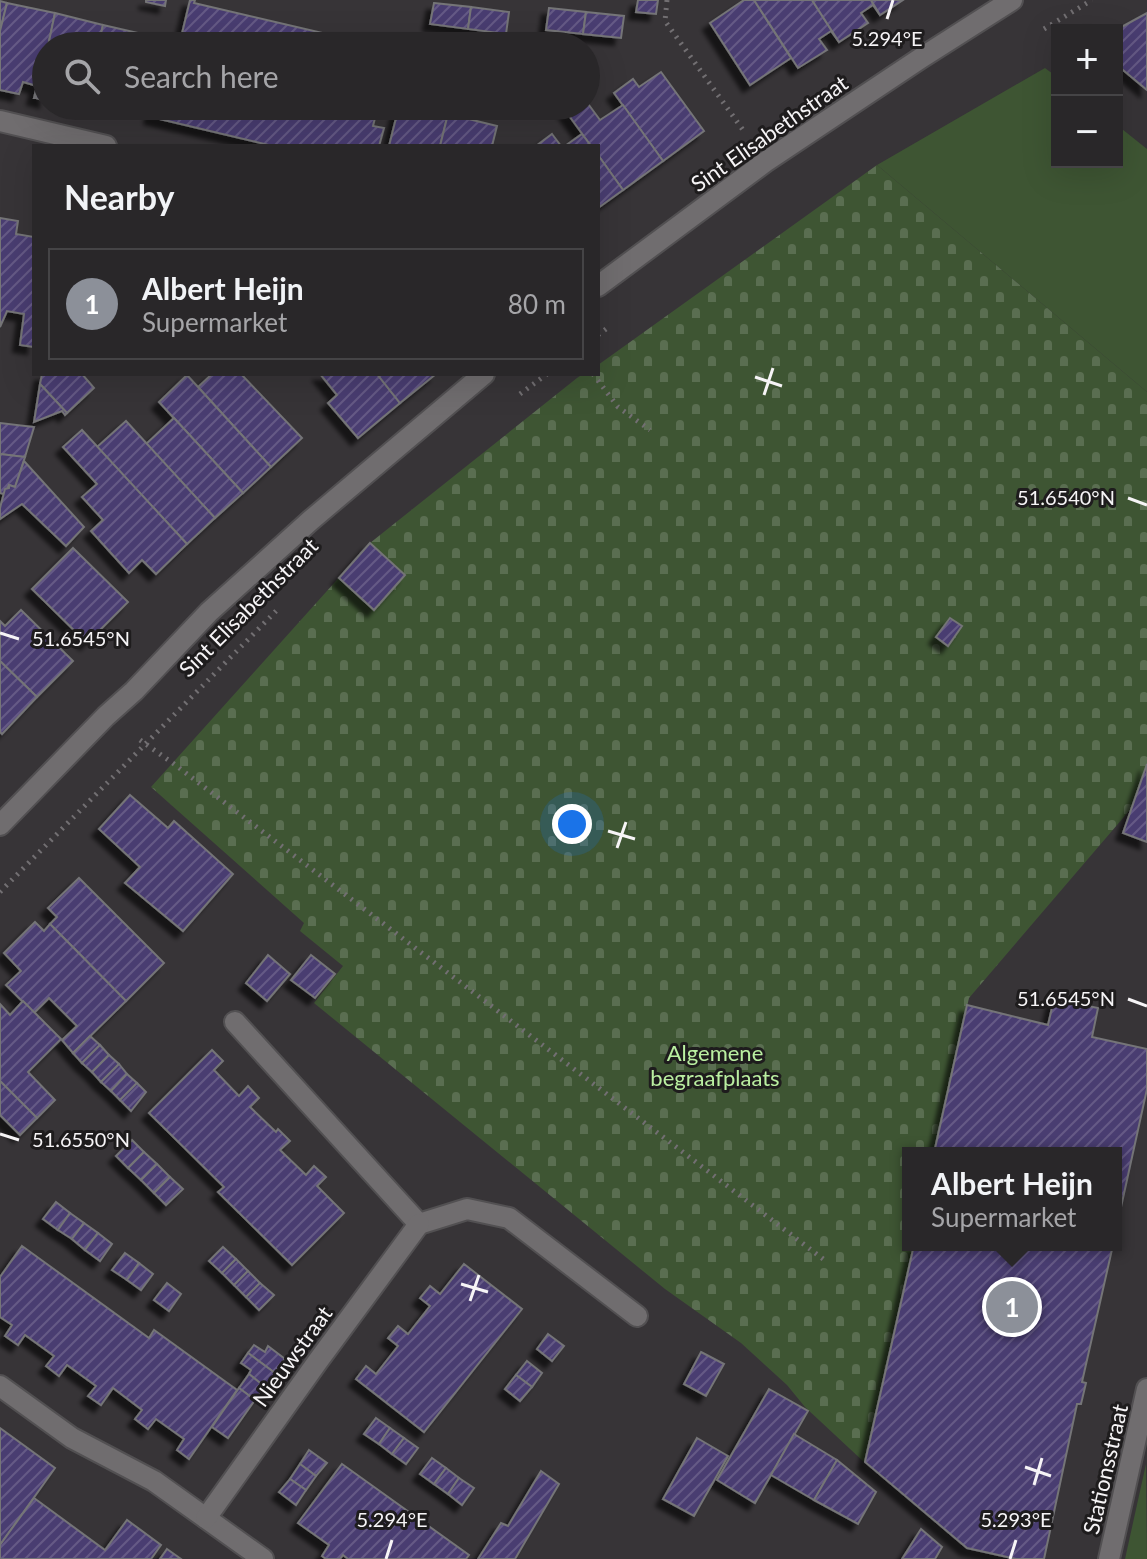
<!DOCTYPE html>
<html lang="en">
<head>
<meta charset="utf-8">
<style>
  :root { --surface:#292729; --page:#353335; --text:#f1f3f6; --muted:#a5a5a8; --line:#454446; --accent:#8c9099 }
  body { margin:0; font-family:Lato,sans-serif; background:var(--page); color:var(--text) }
  .controls { position:absolute; right:24px; top:24px; display:grid; overflow:hidden; border-radius:0px; box-shadow:0 8px 32px #0002 }
  .controls button { width:72px; height:72px; display:grid; place-items:center; padding:0; border:0; border-bottom:2px solid var(--line); background:var(--surface); color:var(--text); font:40px sans-serif }
  .you { position:absolute; left:572px; top:824px; width:28px; height:28px; margin:-20px; border:6px solid #fff; border-radius:50%; background:#1a73e8; box-shadow:0 0 0 12px #1a73e833 }
  .badge { display:grid; place-items:center; width:52px; height:52px; border-radius:50%; background:var(--accent); color:#fff; font-size:26px; font-weight:700 }
  .pin { position:absolute; translate:-50% -50%; border:4px solid #fff; box-shadow:0 2px 8px #0006 }
  .popup { position:absolute; left:902px; top:1147px; width:220px; height:104px; box-sizing:border-box; display:grid; place-content:center; border-radius:0px; background:var(--surface); filter:drop-shadow(0 2px 6px #0005); font-size:26px; white-space:nowrap; color:var(--muted) }
  .popup b { font-size:30px; color:var(--text) }
  .popup::after { content:''; position:absolute; left:50%; top:100%; margin-left:-16px; border:16px solid transparent; border-top-color:var(--surface) }
  .list { margin:0; padding:0; list-style:none }
  h2 { display:flex; justify-content:space-between; align-items:center; height:104px; margin:0; padding:0 32px; font-size:34px }
  h2 small { font-size:26px; font-weight:400; color:var(--muted) }
  .list li { display:grid; grid-template-columns:52px 1fr auto; gap:24px; align-items:center; box-sizing:border-box; height:112px; margin:0 16px 16px; padding:0 16px; border:2px solid var(--line); border-radius:0px }
  .list b { display:block; font-size:30px; white-space:nowrap }
  .list p { margin:0; font-size:26px; white-space:nowrap; color:var(--muted) }
  .list em { font-size:26px; font-style:normal; color:var(--muted) }
  .icon { flex:none; width:44px; height:44px; fill:none; stroke:currentColor; stroke-width:2; stroke-linecap:round; stroke-linejoin:round }
  .map { position:relative; flex:none; width:1147px; height:1559px; overflow:hidden }
  .search { position:absolute; background:var(--surface); box-shadow:0 8px 32px #0002; left:32px; top:32px; width:568px; height:88px; display:flex; align-items:center; gap:20px; box-sizing:border-box; padding:0 28px; border-radius:44px; color:var(--muted); font-size:30px }
  .panel { position:absolute; background:var(--surface); box-shadow:0 8px 32px #0002; left:32px; top:144px; width:568px; height:232px; border-radius:0px }
  .map>svg:first-child { display:block }
</style>
</head>
<body>
<div class="map">
<svg width="1147" height="1559" viewBox="0 0 1147 1559">
  <defs>
    <pattern id="cemetery-stones" width="16" height="16" patternUnits="userSpaceOnUse" patternTransform="scale(2)"><rect width="16" height="16" fill="#3e5533"/><path d="M2 7V4a2 2 0 0 1 4 0v3zM10 15v-3a2 2 0 0 1 4 0v3z" fill="#5a6e51"/></pattern>
    <pattern id="building-hatch" width="6" height="6" patternUnits="userSpaceOnUse" patternTransform="scale(2)"><rect width="6" height="6" fill="#4a3d71"/><path d="M-1 1l2-2M0 6l6-6M5 7l2-2" fill="none" stroke="#655a86"/></pattern>
    <filter id="shadow"><feDropShadow dx="-7" dy="7" stdDeviation="2" flood-color="#0009"/></filter>
  </defs>
  <rect width="100%" height="100%" fill="#373437"/>
  <g fill="#3e5533">
    <path d="M 1045,68 L 1057,77 L 1057,162 L 1117,162 L 1117,125 L 1147,149 L 1147,392 L 877,165 Z"/>
    <path d="M 1146,1464 L 1147,1559 L 1125,1559 Z"/>
  </g>
  <path fill="url(#cemetery-stones)" d="M 877,165 L 1147,392 L 1147,790 L 969,998 L 934,1153 L 908,1153 L 908,1245 L 913,1245 L 864,1462 L 805,1407 L 787,1385 L 741,1343 L 665,1289 L 314,1003 L 343,966 L 300,931 L 304,923 L 151,787 L 370,543 L 577,378 L 583,374 L 598,374 L 598,365 Z"/>
  <g fill="url(#building-hatch)" stroke="#747477" stroke-width="2" filter="url(#shadow)">
    <path d="M 146,0 L 166,0 L 165,6 L 146,2 Z"/>
    <path d="M 190,0 L 195,0 L 194,3 L 378,46 L 179,46 Z"/>
    <path d="M 638,0 L 658,0 L 656,14 L 636,12 Z"/>
    <path d="M 744,0 L 754,0 L 791,58 L 750,85 L 710,23 Z"/>
    <path d="M 754,0 L 812,0 L 839,42 L 831,31 L 819,39 L 827,50 L 798,68 Z"/>
    <path d="M 812,0 L 871,0 L 880,15 L 873,5 L 861,13 L 868,23 L 839,42 Z"/>
    <path d="M 871,0 L 903,0 L 880,15 Z"/>
    <path d="M 0,1 L 7,3 L 0,31 Z"/>
    <path d="M 7,3 L 55,13 L 48,46 L 46,46 L 36,98 L 34,98 L 37,86 L 23,82 L 19,94 L 0,90 L 0,31 Z"/>
    <path d="M 434,3 L 471,7 L 468,29 L 430,24 Z"/>
    <path d="M 471,7 L 509,12 L 506,34 L 468,29 Z"/>
    <path d="M 549,8 L 586,12 L 583,34 L 546,30 Z"/>
    <path d="M 586,12 L 624,16 L 621,38 L 583,34 Z"/>
    <path d="M 55,13 L 103,25 L 98,46 L 48,46 Z"/>
    <path d="M 1147,13 L 1147,90 L 1117,65 L 1117,30 L 1116,30 Z"/>
    <path d="M 103,25 L 151,36 L 149,46 L 98,46 Z"/>
    <path d="M 46,53 L 46,101 L 36,98 Z"/>
    <path d="M 661,72 L 704,131 L 663,161 L 614,93 L 633,79 L 639,87 Z"/>
    <path d="M 586,101 L 600,120 L 623,105 L 663,161 L 623,190 L 598,155 L 598,146 L 591,146 L 562,106 L 586,106 Z"/>
    <path d="M 154,106 L 378,106 L 373,126 L 384,128 L 379,146 L 273,146 L 151,117 Z"/>
    <path d="M 399,106 L 412,106 L 448,114 L 440,146 L 389,146 Z"/>
    <path d="M 448,114 L 497,126 L 492,146 L 440,146 Z"/>
    <path d="M 552,134 L 561,146 L 536,146 Z"/>
    <path d="M 582,134 L 591,146 L 565,146 Z"/>
    <path d="M 598,155 L 623,190 L 598,208 Z"/>
    <path d="M 0,218 L 18,221 L 16,234 L 34,237 L 34,347 L 20,345 L 24,314 L 7,311 L 0,327 Z"/>
    <path d="M 42,374 L 82,374 L 94,388 L 67,413 L 40,384 Z"/>
    <path d="M 212,374 L 241,374 L 302,438 L 271,467 L 198,387 Z"/>
    <path d="M 320,374 L 377,374 L 400,403 L 358,438 L 328,403 L 337,395 Z"/>
    <path d="M 377,374 L 436,374 L 400,403 Z"/>
    <path d="M 187,375 L 271,467 L 243,493 L 159,402 Z"/>
    <path d="M 40,384 L 67,413 L 65,415 L 62,411 L 34,422 Z"/>
    <path d="M 174,418 L 243,493 L 215,518 L 146,444 Z"/>
    <path d="M 126,421 L 215,518 L 187,544 L 97,447 Z"/>
    <path d="M 0,423 L 34,427 L 25,457 L 0,454 Z"/>
    <path d="M 82,430 L 187,544 L 156,574 L 142,560 L 129,573 L 91,531 L 103,520 L 82,497 L 97,484 L 63,447 Z"/>
    <path d="M 0,454 L 25,457 L 15,487 L 9,485 L 4,494 L 0,493 Z"/>
    <path d="M 24,461 L 84,527 L 66,546 L 22,504 L 0,519 L 0,508 L 5,489 L 9,488 L 9,485 L 15,487 Z"/>
    <path d="M 370,543 L 405,575 L 374,610 L 339,578 Z"/>
    <path d="M 73,548 L 128,602 L 87,643 L 32,589 Z"/>
    <path d="M 21,610 L 73,661 L 37,697 L 0,661 L 0,621 L 5,626 Z"/>
    <path d="M 950,618 L 962,626 L 948,646 L 936,637 Z"/>
    <path d="M 0,661 L 37,697 L 2,734 L 0,732 Z"/>
    <path d="M 1147,764 L 1147,842 L 1123,833 Z"/>
    <path d="M 130,795 L 168,828 L 174,821 L 233,874 L 183,931 L 125,883 L 140,867 L 99,829 Z"/>
    <path d="M 79,878 L 164,963 L 126,1001 L 50,924 L 57,917 L 48,908 Z"/>
    <path d="M 35,922 L 44,931 L 50,924 L 126,1001 L 73,1053 L 62,1040 L 77,1026 L 49,998 L 34,1013 L 6,985 L 21,971 L 4,953 Z"/>
    <path d="M 268,955 L 290,974 L 267,1001 L 246,983 Z"/>
    <path d="M 311,955 L 335,974 L 315,998 L 291,980 Z"/>
    <path d="M 1054,999 L 1098,1008 L 1092,1037 L 1147,1049 L 1147,1089 L 1116,1230 L 1116,1153 L 934,1153 L 967,1005 L 1048,1025 Z"/>
    <path d="M 23,1001 L 61,1039 L 28,1072 L 55,1100 L 37,1118 L 0,1081 L 0,1004 L 10,1015 Z"/>
    <path d="M 90,1036 L 100,1045 L 82,1063 L 73,1053 Z"/>
    <path d="M 100,1045 L 109,1055 L 92,1072 L 82,1063 Z"/>
    <path d="M 212,1050 L 223,1061 L 214,1070 L 239,1096 L 248,1086 L 259,1098 L 250,1107 L 276,1132 L 278,1129 L 290,1141 L 280,1150 L 306,1175 L 314,1166 L 326,1177 L 317,1186 L 344,1213 L 292,1265 L 218,1192 L 224,1187 L 149,1113 Z"/>
    <path d="M 109,1055 L 119,1064 L 101,1082 L 92,1072 Z"/>
    <path d="M 119,1064 L 127,1074 L 111,1091 L 101,1082 Z"/>
    <path d="M 127,1074 L 137,1083 L 120,1100 L 111,1091 Z"/>
    <path d="M 0,1081 L 37,1118 L 20,1135 L 0,1115 Z"/>
    <path d="M 137,1083 L 146,1092 L 131,1111 L 120,1100 Z"/>
    <path d="M 132,1140 L 144,1152 L 128,1168 L 116,1156 Z"/>
    <path d="M 144,1152 L 157,1164 L 141,1180 L 128,1168 Z"/>
    <path d="M 157,1164 L 170,1177 L 154,1193 L 141,1180 Z"/>
    <path d="M 170,1177 L 183,1189 L 166,1205 L 154,1193 Z"/>
    <path d="M 56,1202 L 70,1213 L 58,1230 L 43,1219 Z"/>
    <path d="M 70,1213 L 84,1223 L 72,1239 L 58,1230 Z"/>
    <path d="M 84,1223 L 98,1233 L 85,1250 L 72,1239 Z"/>
    <path d="M 98,1233 L 112,1244 L 100,1261 L 85,1250 Z"/>
    <path d="M 914,1245 L 1113,1245 L 1082,1382 L 1086,1383 L 1081,1404 L 1077,1404 L 1044,1559 L 1016,1559 L 967,1548 L 865,1462 Z"/>
    <path d="M 22,1246 L 149,1338 L 154,1330 L 237,1390 L 189,1459 L 177,1450 L 184,1439 L 156,1419 L 148,1429 L 135,1419 L 142,1410 L 113,1388 L 101,1405 L 88,1396 L 96,1386 L 67,1365 L 59,1376 L 46,1366 L 54,1356 L 25,1335 L 18,1345 L 5,1336 L 12,1325 L 0,1317 L 0,1277 Z"/>
    <path d="M 223,1247 L 236,1259 L 222,1273 L 209,1261 Z"/>
    <path d="M 125,1253 L 139,1263 L 127,1280 L 112,1270 Z"/>
    <path d="M 236,1259 L 248,1271 L 234,1285 L 222,1273 Z"/>
    <path d="M 139,1263 L 153,1274 L 141,1290 L 127,1280 Z"/>
    <path d="M 464,1264 L 522,1309 L 424,1432 L 356,1379 L 366,1366 L 376,1374 L 398,1346 L 388,1338 L 398,1326 L 408,1334 L 430,1306 L 420,1298 L 430,1286 L 440,1294 Z"/>
    <path d="M 248,1271 L 260,1283 L 246,1297 L 234,1285 Z"/>
    <path d="M 167,1283 L 181,1294 L 169,1311 L 154,1300 Z"/>
    <path d="M 260,1283 L 274,1295 L 259,1310 L 246,1297 Z"/>
    <path d="M 548,1334 L 564,1346 L 552,1361 L 537,1349 Z"/>
    <path d="M 254,1345 L 265,1352 L 268,1346 L 285,1359 L 275,1373 L 248,1353 Z"/>
    <path d="M 701,1352 L 724,1364 L 706,1396 L 684,1384 Z"/>
    <path d="M 248,1353 L 275,1373 L 265,1387 L 249,1374 L 251,1370 L 241,1363 Z"/>
    <path d="M 527,1361 L 542,1373 L 532,1387 L 516,1375 Z"/>
    <path d="M 249,1374 L 265,1387 L 255,1400 L 239,1388 Z"/>
    <path d="M 516,1375 L 532,1387 L 520,1401 L 505,1389 Z"/>
    <path d="M 239,1388 L 255,1400 L 228,1438 L 212,1427 Z"/>
    <path d="M 769,1389 L 808,1411 L 755,1503 L 717,1480 Z"/>
    <path d="M 376,1418 L 390,1428 L 379,1444 L 364,1434 Z"/>
    <path d="M 0,1428 L 55,1468 L 0,1545 Z"/>
    <path d="M 390,1428 L 404,1438 L 392,1454 L 379,1444 Z"/>
    <path d="M 794,1434 L 837,1460 L 814,1500 L 771,1475 Z"/>
    <path d="M 404,1438 L 418,1448 L 406,1464 L 392,1454 Z"/>
    <path d="M 697,1438 L 728,1456 L 694,1516 L 663,1499 Z"/>
    <path d="M 309,1450 L 327,1463 L 316,1476 L 300,1464 Z"/>
    <path d="M 432,1458 L 446,1468 L 434,1484 L 420,1474 Z"/>
    <path d="M 837,1460 L 876,1492 L 858,1524 L 814,1500 Z"/>
    <path d="M 300,1464 L 316,1476 L 306,1490 L 290,1479 Z"/>
    <path d="M 342,1464 L 469,1555 L 466,1559 L 348,1559 L 343,1555 L 340,1559 L 326,1559 L 322,1556 L 329,1545 L 298,1523 Z"/>
    <path d="M 446,1468 L 459,1478 L 448,1494 L 434,1484 Z"/>
    <path d="M 541,1471 L 559,1484 L 515,1559 L 478,1559 L 501,1523 L 508,1526 Z"/>
    <path d="M 459,1478 L 474,1488 L 462,1505 L 448,1494 Z"/>
    <path d="M 290,1479 L 306,1490 L 296,1505 L 279,1492 Z"/>
    <path d="M 34,1498 L 105,1550 L 127,1520 L 161,1545 L 151,1559 L 0,1559 L 0,1545 Z"/>
    <path d="M 921,1529 L 942,1547 L 935,1559 L 902,1559 Z"/>
    <path d="M 167,1549 L 181,1559 L 160,1559 Z"/>
  </g>
  <g fill="none" stroke-linecap="round" stroke-linejoin="round">
    <defs>
      <g id="street">
        <path d="M 0,121 L 106,146"/>
        <path d="M 598,286 L 765,162 L 921,58 L 1012,0"/>
        <path d="M 0,825 L 106,716 L 134,691 L 209,612 L 311,520 L 484,374"/>
        <path d="M 235,1022 L 419,1224 L 467,1209 L 509,1218 L 637,1316"/>
        <path d="M 0,1386 L 72,1438 L 154,1481 L 263,1559"/>
        <path d="M 206,1518 L 318,1361 L 419,1224"/>
        <path d="M 1109,1559 L 1147,1389"/>
      </g>
    </defs>
    <use href="#street" stroke="#525052" stroke-width="24"/>
    <g stroke="#726f72" stroke-width="5" stroke-dasharray="2 6" stroke-linecap="butt">
      <path d="M 667,0 L 665,21 L 743,130"/>
      <path d="M 1044,29 L 1092,0"/>
      <path d="M 598,335 L 610,326"/>
      <path d="M 593,374 L 618,407 L 650,430"/>
      <path d="M 520,394 L 547,374"/>
      <path d="M 140,740 L 174,764 L 827,1262"/>
      <path d="M 0,892 L 280,607"/>
    </g>
    <use href="#street" stroke="#706d6f" stroke-width="20"/>
  </g>
  <path fill="none" stroke="#f6f4f6" stroke-width="3" d="M 887,19 L 893,0M 755,377 L 782,386M 764,395 L 773,368M 1128,498 L 1147,505M 0,633 L 19,639M 608,831 L 635,839M 617,848 L 626,822M 1128,999 L 1147,1006M 0,1134 L 19,1140M 461,1284 L 488,1292M 470,1301 L 479,1275M 1025,1467 L 1051,1476M 1034,1485 L 1042,1458M 386,1559 L 392,1540M 1010,1559 L 1016,1540"/>
  <g text-anchor="middle" dominant-baseline="central" stroke-width="6" stroke-linejoin="round" paint-order="stroke">
    <g font-size="22" fill="#f6f4f6" stroke="#1e1c1d">
      <text transform="translate(769 133) rotate(-35)">Sint Elisabethstraat</text>
      <text transform="translate(248 607) rotate(-45)">Sint Elisabethstraat</text>
      <text transform="translate(292 1356) rotate(-54)">Nieuwstraat</text>
      <text transform="translate(1105 1469) rotate(-77)">Stationsstraat</text>
    </g>
    <g font-size="22" fill="#baefa1" stroke="#1e1c1d">
      <text x="715" y="1052">Algemene<tspan x="715" dy="25">begraafplaats</tspan></text>
    </g>
  </g>
  <g font-size="20" text-anchor="middle" fill="#f6f4f6" stroke="#1e1c1d" stroke-width="6" stroke-linejoin="round" paint-order="stroke">
    <text x="887" y="46">5.294°E</text>
    <text x="1066" y="505">51.6540°N</text>
    <text x="81" y="646">51.6545°N</text>
    <text x="1066" y="1006">51.6545°N</text>
    <text x="81" y="1147">51.6550°N</text>
    <text x="392" y="1527">5.294°E</text>
    <text x="1016" y="1527">5.293°E</text>
  </g>
</svg>
<div class="controls">
<button>+</button>
<button>−</button>
</div>
<div class="you"></div>
<div class="pin badge" style="left:1012px;top:1307px">1</div>
<div class="popup"><b>Albert Heijn</b>Supermarket</div>
<div class="search"><svg class="icon" aria-label="search" viewBox="0 0 24 24"><circle cx="10" cy="10" r="6"/><path d="M15 15l6 6"/></svg>Search here</div>
<section class="panel">
<h2>Nearby<small></small></h2>
<ul class="list">
<li><span class="badge">1</span><div><b>Albert Heijn</b><p>Supermarket</p></div><em>80 m</em></li>
</ul>
</section>
</div>
</body>
</html>
